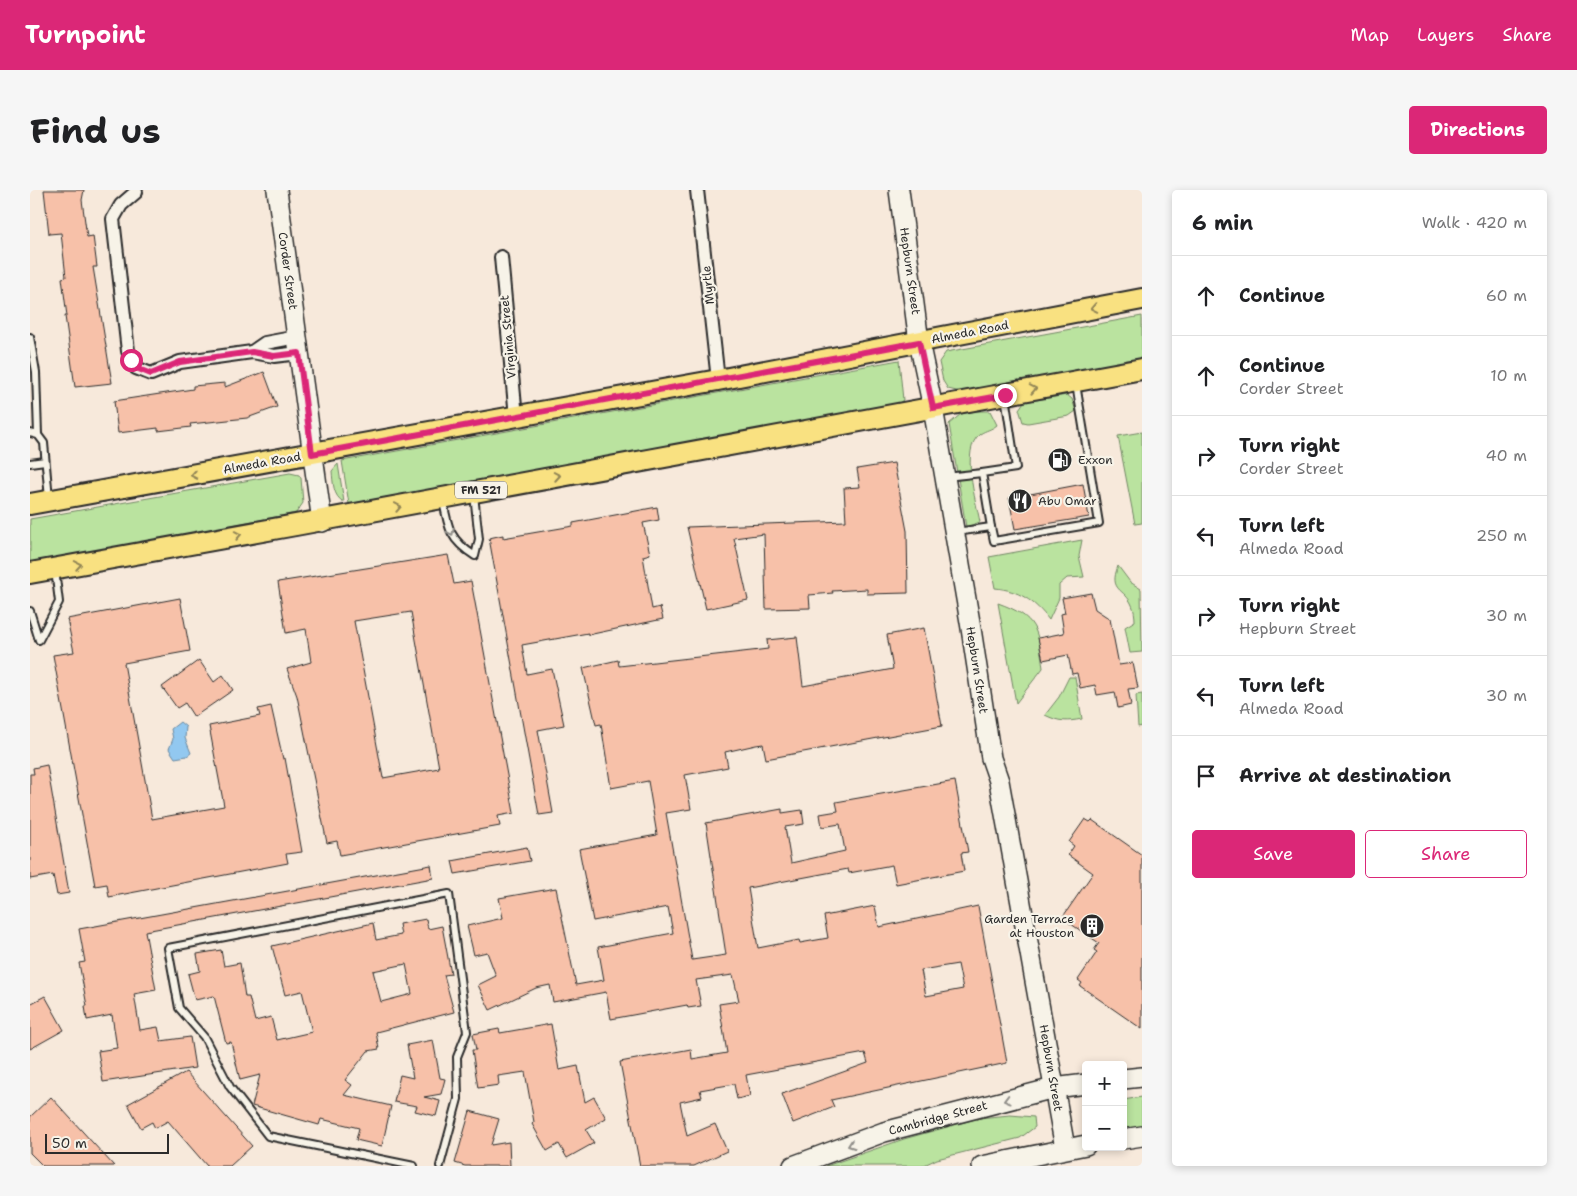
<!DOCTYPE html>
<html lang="en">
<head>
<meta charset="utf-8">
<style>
  :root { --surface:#fff; --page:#f6f6f6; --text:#202124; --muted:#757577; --line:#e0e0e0; --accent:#db2777 }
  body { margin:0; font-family:"Shantell Sans",sans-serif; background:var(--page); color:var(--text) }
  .controls { position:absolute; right:15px; bottom:15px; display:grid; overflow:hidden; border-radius:5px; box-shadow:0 2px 8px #0003 }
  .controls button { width:45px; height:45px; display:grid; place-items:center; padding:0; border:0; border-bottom:1px solid var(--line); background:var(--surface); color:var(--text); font:25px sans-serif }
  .scale { position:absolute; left:15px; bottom:12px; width:124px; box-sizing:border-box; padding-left:5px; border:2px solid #2b2b2b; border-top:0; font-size:14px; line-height:18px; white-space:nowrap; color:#2b2b2b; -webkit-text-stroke:4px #f7f3e8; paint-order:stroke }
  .stop { position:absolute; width:15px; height:15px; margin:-11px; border:4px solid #db2777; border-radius:50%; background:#fff }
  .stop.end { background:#db2777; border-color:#fff; box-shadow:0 1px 5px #0008 }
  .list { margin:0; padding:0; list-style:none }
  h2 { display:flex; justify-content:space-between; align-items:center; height:65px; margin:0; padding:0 20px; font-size:21px }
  h2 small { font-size:16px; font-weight:400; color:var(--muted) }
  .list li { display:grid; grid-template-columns:32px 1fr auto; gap:15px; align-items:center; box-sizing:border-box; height:80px; padding:0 20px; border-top:1px solid var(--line) }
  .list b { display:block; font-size:19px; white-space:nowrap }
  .list p { margin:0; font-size:16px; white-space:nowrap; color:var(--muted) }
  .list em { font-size:16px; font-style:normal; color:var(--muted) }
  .actions { display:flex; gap:10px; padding:15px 20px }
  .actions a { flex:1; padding:11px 0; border:1px solid var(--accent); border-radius:5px; text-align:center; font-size:18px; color:var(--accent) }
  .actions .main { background:var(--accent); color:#fff }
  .icon { flex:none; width:28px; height:28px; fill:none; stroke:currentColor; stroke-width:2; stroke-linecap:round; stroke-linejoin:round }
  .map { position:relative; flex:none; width:1112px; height:976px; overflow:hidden; border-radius:5px }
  header { display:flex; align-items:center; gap:30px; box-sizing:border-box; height:70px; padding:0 25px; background:var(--accent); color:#fff }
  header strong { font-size:24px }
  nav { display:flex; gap:28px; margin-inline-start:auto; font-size:18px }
  .intro { display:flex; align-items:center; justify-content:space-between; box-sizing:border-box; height:120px; padding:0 30px }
  h1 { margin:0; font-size:35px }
  .button { padding:12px 22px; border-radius:5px; background:var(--accent); color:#fff; font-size:18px; font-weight:700 }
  main { display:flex; gap:30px; padding:0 30px }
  aside { flex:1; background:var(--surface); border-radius:5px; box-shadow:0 2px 8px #0003 }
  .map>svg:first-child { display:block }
</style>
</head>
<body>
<header>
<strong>Turnpoint</strong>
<nav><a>Map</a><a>Layers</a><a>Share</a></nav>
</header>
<div class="intro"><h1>Find us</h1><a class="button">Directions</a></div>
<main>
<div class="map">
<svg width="1112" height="976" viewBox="0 0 1112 976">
  <rect width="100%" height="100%" fill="#f7e9db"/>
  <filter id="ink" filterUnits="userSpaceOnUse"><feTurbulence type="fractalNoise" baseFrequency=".02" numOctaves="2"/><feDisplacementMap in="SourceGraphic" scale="10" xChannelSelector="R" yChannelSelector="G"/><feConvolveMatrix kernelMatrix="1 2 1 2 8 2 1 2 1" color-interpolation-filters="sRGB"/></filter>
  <g filter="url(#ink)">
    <g fill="#bae39f" stroke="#728765">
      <path d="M 1112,126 L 1112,170 L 935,203 L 918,199 L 913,191 L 909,172 L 916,162 Z"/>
      <path d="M 869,170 L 873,210 L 869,213 L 319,314 L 312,271 Z"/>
      <path d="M 1037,205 L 1042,209 L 1046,221 L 1039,226 L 998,233 L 993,232 L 989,219 L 994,212 Z"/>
      <path d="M 946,221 L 960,221 L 967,235 C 961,240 956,240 950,244 C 930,259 946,311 950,332 L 936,337 L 919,234 L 931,224 Z"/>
      <path d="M 1112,242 L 1112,333 L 1105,334 L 1088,246 Z"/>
      <path d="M 308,274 L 314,312 C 303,307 303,292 302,281 Z"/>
      <path d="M 260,283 L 269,285 L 271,288 L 273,313 L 266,323 L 0,373 L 0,329 Z"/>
      <path d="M 1052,350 L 1049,366 L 1054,387 L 1037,388 L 1029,395 L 1029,408 L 1019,430 C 1005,411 988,400 965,398 L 959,367 Z"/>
      <path d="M 1088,376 L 1100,392 L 1111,399 L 1112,462 L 1100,463 L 1095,437 L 1105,431 C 1105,426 1104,419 1102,415 C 1095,398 1078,402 1088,376 Z"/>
      <path d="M 968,413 C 1007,427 1008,439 1013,478 L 986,513 Z"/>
      <path d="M 1039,487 L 1045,487 L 1052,529 C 1037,532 1029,532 1015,525 L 1029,507 Z"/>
      <path d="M 1112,504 L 1112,536 L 1108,537 L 1106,505 Z"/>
      <path d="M 1112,907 L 1112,938 L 1093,940 L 1093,910 Z"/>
      <path d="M 980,925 L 1004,927 L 1005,937 L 990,948 L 907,969 L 892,976 L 796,976 L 874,949 L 949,928 Z"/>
    </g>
    <path fill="#92c8f0" stroke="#6989a1" d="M 150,532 L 156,537 L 155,548 L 161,563 L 157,566 L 145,568 L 139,559 L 143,549 L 141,539 Z"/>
    <g fill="#f7c1a9" stroke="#2b2b2b" fill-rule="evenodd">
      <path d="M 14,0 L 54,0 L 52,10 L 57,47 L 63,46 L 67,77 L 63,77 L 82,193 L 45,197 L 35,126 L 37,126 L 32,88 L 36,87 L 31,43 L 19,44 Z"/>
      <path d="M 234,182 L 247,217 L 217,228 L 160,234 L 161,237 L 128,241 L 128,238 L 88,243 L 84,211 L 163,199 L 163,196 L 195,193 L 195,197 Z"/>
      <path d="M 864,273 L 877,341 L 878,403 L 837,404 L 837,399 L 802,401 L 803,403 L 779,405 L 780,418 L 736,419 L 734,344 L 704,348 L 718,410 L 676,419 L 657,337 L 816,331 L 814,298 L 830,297 L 827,279 Z"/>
      <path d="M 1053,294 L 1059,327 L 985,339 L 979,308 Z"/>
      <path d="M 627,317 L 629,330 L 613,333 L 620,364 L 613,366 L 622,419 L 630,417 L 633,429 L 558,445 L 558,443 L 492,455 L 497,484 L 522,479 L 534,535 L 508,540 L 523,623 L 509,625 L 459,348 L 473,345 L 473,348 L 543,336 L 543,333 Z"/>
      <path d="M 418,365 L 424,394 L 441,391 L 484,623 L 468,626 L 470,636 L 310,665 L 307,651 L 297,653 L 267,506 L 257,479 L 281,472 L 276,439 L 256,443 L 248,392 ZM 381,422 L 409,578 L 353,588 L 324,431 Z"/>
      <path d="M 1061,403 L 1065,419 L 1080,429 L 1089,475 L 1103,473 L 1108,498 L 1098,499 L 1101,515 L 1088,518 L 1085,502 L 1067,505 L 1065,495 L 1050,498 L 1047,483 L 1042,484 L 1038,465 L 1013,470 L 1008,448 L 1034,443 L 1031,424 L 1035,423 L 1032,408 Z"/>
      <path d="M 150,408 L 160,461 L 94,473 L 122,629 L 194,616 L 179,536 L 230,526 L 228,519 L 241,516 L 253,569 L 255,568 L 272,662 L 256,664 L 258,673 L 79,707 L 77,694 L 65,696 L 23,465 L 44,462 L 37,429 Z"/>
      <path d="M 894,438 L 912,536 L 736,569 L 733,554 L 726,555 L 695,562 L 698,577 L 655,585 L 661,619 L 636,623 L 662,770 L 696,765 L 676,633 L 752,619 L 752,623 L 772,620 L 774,634 L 755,637 L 761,673 L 815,661 L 810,634 L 792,637 L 790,624 L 808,621 L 806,612 L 925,591 L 938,662 L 931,663 L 934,681 L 866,694 L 862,675 L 819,683 L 818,679 L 718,698 L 728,758 L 769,750 L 770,753 L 798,748 L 794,726 L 845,716 L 849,737 L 948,716 L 977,873 L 801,910 L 804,917 L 763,933 L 752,904 L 838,873 L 835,863 L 716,885 L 720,906 L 707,909 L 704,894 L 670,900 L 672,907 L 650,912 L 657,946 L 685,934 L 697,961 L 664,976 L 610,976 L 590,872 L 661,859 L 662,869 L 697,863 L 689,814 L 709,811 L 703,785 L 666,790 L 671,816 L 658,818 L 657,815 L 581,829 L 576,802 L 523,812 L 520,795 L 506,798 L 460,820 L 448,795 L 466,786 L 457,762 L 444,765 L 437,736 L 473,728 L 469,708 L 526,698 L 546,795 L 574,790 L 568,757 L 643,743 L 638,717 L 563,731 L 549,659 L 627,645 L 618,591 L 581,598 L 571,534 L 566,535 L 553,478 L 588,470 L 589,476 L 730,460 L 738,459 L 737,450 L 767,447 L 773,496 L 863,479 L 857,445 ZM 928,774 L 933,799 L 896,806 L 891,780 Z"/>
      <path d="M 169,470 L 184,492 L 193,485 L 203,500 L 164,527 L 155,513 L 147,518 L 132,497 Z"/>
      <path d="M 17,575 L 39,703 L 27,705 L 23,685 L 0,689 L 0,584 L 4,584 L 3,578 Z"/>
      <path d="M 1055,629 L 1060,632 L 1062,630 L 1112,665 L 1112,839 L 1050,796 L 1052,793 L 1048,790 L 1067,762 L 1064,760 L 1069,753 L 1032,728 L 1063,683 L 1038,665 L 1044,656 L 1039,652 Z"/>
      <path d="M 497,657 L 500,671 L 425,684 L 422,671 Z"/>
      <path d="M 401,675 L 403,688 L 115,741 L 126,800 L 104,804 L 110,840 L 128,837 L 131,851 L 160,847 L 165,878 L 73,892 L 68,861 L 87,858 L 82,825 L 57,830 L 55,816 L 57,816 L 49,773 L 55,772 L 49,739 Z"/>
      <path d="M 396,729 L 398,739 L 412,736 L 421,784 L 414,785 L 424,822 L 346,842 L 349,859 L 338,861 L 315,890 L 322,895 L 314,905 L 361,916 L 352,956 L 326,950 L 329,938 L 291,929 L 289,935 L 222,916 L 230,885 L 210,890 L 201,852 L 196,853 L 184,806 L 165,810 L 158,784 L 170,781 L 167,764 L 191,760 L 194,776 L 210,773 L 215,807 L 219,807 L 225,831 L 241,827 L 247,850 L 282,842 L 272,801 L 255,805 L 242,756 L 343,733 L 346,750 L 371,745 L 369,734 ZM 376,774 L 382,804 L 351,812 L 343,781 Z"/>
      <path d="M 15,806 L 34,840 L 0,859 L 0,814 Z"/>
      <path d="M 521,834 L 529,880 L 548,876 L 555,912 L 564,907 L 576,928 L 556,940 L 564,953 L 537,968 L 529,954 L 517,961 L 502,934 L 504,932 L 495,882 L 468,886 L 469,895 L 448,898 L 442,860 L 446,860 L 443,844 L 469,839 L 470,843 Z"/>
      <path d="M 403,850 L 410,888 L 415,889 L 411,904 L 394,907 L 410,911 L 406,926 L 385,921 L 387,916 L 364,912 L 370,885 L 383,888 L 377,855 Z"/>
      <path d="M 156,882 L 222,956 L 200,976 L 177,976 L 138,931 L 125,938 L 122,932 L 111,938 L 98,914 Z"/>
      <path d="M 21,907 L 84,976 L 13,976 L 0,963 L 0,927 Z"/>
      <path d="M 440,921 L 469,929 L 461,955 L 479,952 L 480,976 L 435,976 L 425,973 Z"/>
    </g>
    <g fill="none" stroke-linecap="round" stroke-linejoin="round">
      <defs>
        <g id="lane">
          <path d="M 0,147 L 6,182 L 8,245"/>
          <path d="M 0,243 L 8,245 L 14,253 L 19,309"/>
          <path d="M 0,273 L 15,271"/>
          <path d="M 916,287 L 952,283"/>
          <path d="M 413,310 C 418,339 420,350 445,366 L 449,349 L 444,305"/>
          <path d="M 961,337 L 964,351 L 1069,333 L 1046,194"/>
          <path d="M 926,342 L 961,337 L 952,283 L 986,278 L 975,206"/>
          <path d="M 0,421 L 9,450 L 29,412 L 25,380"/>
          <path d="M 384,976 L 238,946 L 200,897 L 174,847 L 149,818 L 138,758 L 419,704 L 437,842 L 427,867 L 428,909 L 410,976"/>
        </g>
        <g id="street">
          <path d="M 667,0 L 688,190"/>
          <path d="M 106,2 L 91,15 L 83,29 L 98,161 L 106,178 L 121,184 L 150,172 L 222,162 L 244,166 L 269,163"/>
          <path d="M 471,67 L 486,227"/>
          <path d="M 222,162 L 235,153 L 267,147"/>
        </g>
        <g id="secondary">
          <path d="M 247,0 L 292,332"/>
          <path d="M 869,0 L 889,152 L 903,218 L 940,432 L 961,568 L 969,591 L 1035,958"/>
          <path d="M 1093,889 L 1112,887"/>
          <path d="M 1093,949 L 1112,946"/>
          <path d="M 763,976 L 854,942 L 1024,898 L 1056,894"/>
          <path d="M 952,976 L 1056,955"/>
        </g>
        <g id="primary">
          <path d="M 0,314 L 688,190 L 1112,109"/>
          <path d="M 0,383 C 371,317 741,246 1112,179"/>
        </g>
      </defs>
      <use href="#lane" stroke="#2b2b2b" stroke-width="10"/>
      <use href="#street" stroke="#2b2b2b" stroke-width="16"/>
      <use href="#secondary" stroke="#2b2b2b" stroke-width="22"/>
      <use href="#primary" stroke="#2b2b2b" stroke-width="24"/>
      <use href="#lane" stroke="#f7f3e8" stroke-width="6"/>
      <use href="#street" stroke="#f7f3e8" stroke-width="12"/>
      <use href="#secondary" stroke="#f7f3e8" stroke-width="19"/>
      <use href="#primary" stroke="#f9e181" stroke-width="20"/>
    </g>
    <defs><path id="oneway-chevron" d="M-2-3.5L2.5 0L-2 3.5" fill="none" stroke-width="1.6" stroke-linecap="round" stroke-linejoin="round" transform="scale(1.25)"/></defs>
    <g stroke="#928656">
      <use href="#oneway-chevron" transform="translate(1064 118) rotate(169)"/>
      <use href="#oneway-chevron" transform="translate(1003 199) rotate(-11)"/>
      <use href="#oneway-chevron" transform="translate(164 285) rotate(170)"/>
      <use href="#oneway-chevron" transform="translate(527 286) rotate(-10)"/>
      <use href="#oneway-chevron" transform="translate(368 317) rotate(-11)"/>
      <use href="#oneway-chevron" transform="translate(208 345) rotate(-11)"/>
      <use href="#oneway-chevron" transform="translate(48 375) rotate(-10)"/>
    </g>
    <g stroke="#918f8a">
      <use href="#oneway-chevron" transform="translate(421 342) rotate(64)"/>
      <use href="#oneway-chevron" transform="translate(977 910) rotate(165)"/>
      <use href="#oneway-chevron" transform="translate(821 955) rotate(160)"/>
    </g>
  </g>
  <g fill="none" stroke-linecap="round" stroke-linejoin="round" filter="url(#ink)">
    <path stroke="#db2777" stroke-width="6" d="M 101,170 L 106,178 L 121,184 L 150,172 L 222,162 L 244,166 L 269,163 L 282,264 L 889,152 L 903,218 L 975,205"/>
  </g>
  <defs>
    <symbol id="fuel-disc" viewBox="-11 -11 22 22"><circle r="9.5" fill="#2b2b2b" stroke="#f7f3e8"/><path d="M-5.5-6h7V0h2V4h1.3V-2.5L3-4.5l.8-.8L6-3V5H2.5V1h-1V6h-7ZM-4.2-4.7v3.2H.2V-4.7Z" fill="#fff"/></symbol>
    <symbol id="restaurant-disc" viewBox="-11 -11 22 22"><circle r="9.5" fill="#2b2b2b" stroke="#f7f3e8"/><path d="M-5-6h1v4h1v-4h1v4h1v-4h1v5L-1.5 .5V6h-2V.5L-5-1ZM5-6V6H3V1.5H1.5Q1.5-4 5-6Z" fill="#fff"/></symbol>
    <symbol id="building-disc" viewBox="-11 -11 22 22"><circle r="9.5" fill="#2b2b2b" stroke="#f7f3e8"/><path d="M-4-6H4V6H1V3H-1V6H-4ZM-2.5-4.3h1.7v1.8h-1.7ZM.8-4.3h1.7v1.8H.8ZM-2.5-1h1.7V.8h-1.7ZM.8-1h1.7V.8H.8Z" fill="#fff"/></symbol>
  </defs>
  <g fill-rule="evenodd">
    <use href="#fuel-disc" x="1016" y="256" width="28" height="28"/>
    <use href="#restaurant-disc" x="976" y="297" width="28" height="28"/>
    <use href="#building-disc" x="1048" y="722" width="28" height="28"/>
  </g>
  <g text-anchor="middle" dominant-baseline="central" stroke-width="4.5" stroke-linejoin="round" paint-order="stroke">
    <rect fill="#f7f3e8" stroke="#686764" stroke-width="1" x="425" y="291.5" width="52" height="17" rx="4"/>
    <g font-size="11" font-weight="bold" fill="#2b2b2b">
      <text x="451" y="300">FM 521</text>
    </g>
    <g font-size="12" fill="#2b2b2b" stroke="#f7f3e8">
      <text transform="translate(258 81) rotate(82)">Corder Street</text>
      <text transform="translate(880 81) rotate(82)">Hepburn Street</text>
      <text transform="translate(678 95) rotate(-96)">Myrtle</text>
      <text transform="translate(940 142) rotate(-11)">Almeda Road</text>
      <text transform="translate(478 147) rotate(-95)">Virginia Street</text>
      <text transform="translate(232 273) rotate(-10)">Almeda Road</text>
      <text transform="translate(947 480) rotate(81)">Hepburn Street</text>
      <text transform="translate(1021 878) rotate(80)">Hepburn Street</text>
      <text transform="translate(908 928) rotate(-15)">Cambridge Street</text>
    </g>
    <g font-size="12" fill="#2b2b2b" stroke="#f7f3e8" text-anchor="start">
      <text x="1048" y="270">Exxon</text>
      <text x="1008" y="311">Abu Omar</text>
      <text x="1044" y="729" text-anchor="end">Garden Terrace<tspan x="1044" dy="14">at Houston</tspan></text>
    </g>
  </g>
</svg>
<div class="controls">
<button>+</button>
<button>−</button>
</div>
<div class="scale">50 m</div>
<div class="stop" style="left:101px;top:170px"></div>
<div class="stop end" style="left:975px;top:205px"></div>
</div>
<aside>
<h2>6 min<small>Walk · 420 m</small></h2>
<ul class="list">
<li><svg class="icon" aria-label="ahead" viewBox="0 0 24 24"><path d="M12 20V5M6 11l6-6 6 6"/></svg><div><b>Continue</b></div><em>60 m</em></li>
<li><svg class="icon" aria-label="ahead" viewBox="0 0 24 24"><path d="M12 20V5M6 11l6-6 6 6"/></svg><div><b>Continue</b><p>Corder Street</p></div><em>10 m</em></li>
<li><svg class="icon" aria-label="right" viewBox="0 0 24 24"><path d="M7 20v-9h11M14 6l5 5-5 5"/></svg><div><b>Turn right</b><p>Corder Street</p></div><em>40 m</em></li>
<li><svg class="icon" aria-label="left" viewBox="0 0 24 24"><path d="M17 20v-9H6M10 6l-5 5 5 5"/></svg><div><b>Turn left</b><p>Almeda Road</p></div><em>250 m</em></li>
<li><svg class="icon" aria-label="right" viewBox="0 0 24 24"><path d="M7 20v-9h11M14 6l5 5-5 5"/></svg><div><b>Turn right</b><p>Hepburn Street</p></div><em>30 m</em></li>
<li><svg class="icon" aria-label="left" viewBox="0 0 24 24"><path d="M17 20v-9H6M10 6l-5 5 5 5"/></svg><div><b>Turn left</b><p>Almeda Road</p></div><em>30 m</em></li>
<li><svg class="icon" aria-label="arrive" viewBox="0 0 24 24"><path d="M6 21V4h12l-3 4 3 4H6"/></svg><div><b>Arrive at destination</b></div></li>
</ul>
<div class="actions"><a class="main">Save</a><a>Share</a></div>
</aside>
</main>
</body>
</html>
